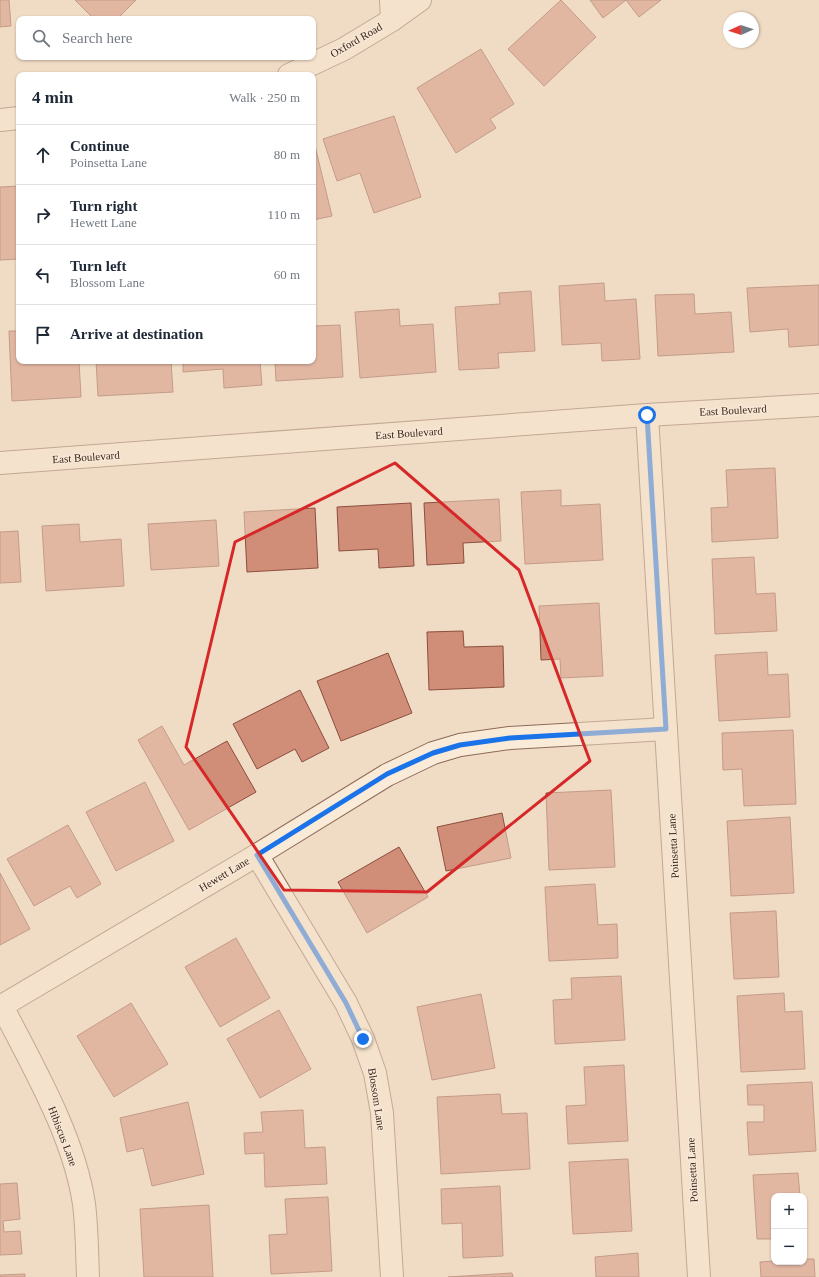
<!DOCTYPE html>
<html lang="en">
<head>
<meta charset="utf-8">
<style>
  :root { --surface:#fff; --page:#f2f2f3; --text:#1f2937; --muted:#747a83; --line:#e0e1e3 }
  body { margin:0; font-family:"Times New Roman",serif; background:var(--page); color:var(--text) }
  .controls { position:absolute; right:12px; bottom:12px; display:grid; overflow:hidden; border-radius:8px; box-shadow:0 1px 3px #0004 }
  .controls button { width:36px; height:36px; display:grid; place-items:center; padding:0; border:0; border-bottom:1px solid var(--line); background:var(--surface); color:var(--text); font:20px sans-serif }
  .compass { position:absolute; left:723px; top:12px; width:36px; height:36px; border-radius:50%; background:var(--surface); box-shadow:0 1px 3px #0004; rotate:267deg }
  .stop { position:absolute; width:12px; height:12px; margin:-9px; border:3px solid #1a73e8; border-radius:50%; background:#fff }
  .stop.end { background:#1a73e8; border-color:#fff; box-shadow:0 1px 4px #0008 }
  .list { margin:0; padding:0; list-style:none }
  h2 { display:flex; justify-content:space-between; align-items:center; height:52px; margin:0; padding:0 16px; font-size:17px }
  h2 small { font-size:13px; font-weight:400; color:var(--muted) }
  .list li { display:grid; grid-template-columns:26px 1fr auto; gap:12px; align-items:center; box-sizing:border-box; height:60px; padding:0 16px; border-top:1px solid var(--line) }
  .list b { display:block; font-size:15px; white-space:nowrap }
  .list p { margin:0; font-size:13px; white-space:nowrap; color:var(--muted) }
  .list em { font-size:13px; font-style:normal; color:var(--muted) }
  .icon { flex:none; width:22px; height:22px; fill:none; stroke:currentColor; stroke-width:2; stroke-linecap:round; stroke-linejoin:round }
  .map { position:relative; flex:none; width:819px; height:1277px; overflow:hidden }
  .search { position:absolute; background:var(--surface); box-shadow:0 1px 3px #0004; left:16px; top:16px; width:300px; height:44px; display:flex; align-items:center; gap:10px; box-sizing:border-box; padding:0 14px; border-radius:8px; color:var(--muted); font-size:15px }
  .panel { position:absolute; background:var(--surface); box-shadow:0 1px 3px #0004; left:16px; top:72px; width:300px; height:292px; border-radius:8px }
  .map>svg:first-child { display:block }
</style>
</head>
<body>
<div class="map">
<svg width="819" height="1277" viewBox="0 0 819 1277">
  <rect width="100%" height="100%" fill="#f0dbc4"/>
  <g fill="#d08d78" stroke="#8c4f3e">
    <path d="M 0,0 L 9,0 L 11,26 L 0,27 Z"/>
    <path d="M 75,0 L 136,0 L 117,19 L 94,19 Z"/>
    <path d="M 561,0 L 596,37 L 544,86 L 508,49 Z"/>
    <path d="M 590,0 L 661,0 L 639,17 L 626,0 L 603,18 Z"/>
    <path d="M 481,49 L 514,104 L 490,119 L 496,128 L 456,153 L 417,88 Z"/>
    <path d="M 394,116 L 421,197 L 374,213 L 360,173 L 337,181 L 323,139 Z"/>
    <path d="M 313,142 L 314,142 L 332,216 L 313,220 Z"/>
    <path d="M 19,186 L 19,259 L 0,260 L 0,187 Z"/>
    <path d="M 604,283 L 605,301 L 636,299 L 640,359 L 602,361 L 601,343 L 562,345 L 559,286 Z"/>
    <path d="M 819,285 L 819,345 L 789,347 L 788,329 L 750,332 L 747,288 Z"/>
    <path d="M 531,291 L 535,351 L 498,353 L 499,368 L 459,370 L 455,307 L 500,304 L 499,293 Z"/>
    <path d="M 694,294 L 695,314 L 731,312 L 734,352 L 658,356 L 655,295 Z"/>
    <path d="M 399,309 L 400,326 L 433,324 L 436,372 L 360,378 L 355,312 Z"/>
    <path d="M 340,325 L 343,377 L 276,381 L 275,361 L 313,361 L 313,326 Z"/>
    <path d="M 9,331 L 19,331 L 19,361 L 79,361 L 81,397 L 12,401 Z"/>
    <path d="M 96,361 L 171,361 L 173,392 L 98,396 Z"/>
    <path d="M 183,361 L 260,361 L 262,385 L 224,388 L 223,369 L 183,372 Z"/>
    <path d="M 775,468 L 778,538 L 712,542 L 711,508 L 728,507 L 726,470 Z"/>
    <path d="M 561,490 L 561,506 L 600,504 L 603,560 L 525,564 L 521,492 Z"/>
    <path d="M 499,499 L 501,541 L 463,543 L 464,563 L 427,565 L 424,503 Z"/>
    <path d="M 411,503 L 414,566 L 379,568 L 378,549 L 339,551 L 337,507 Z"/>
    <path d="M 315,508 L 318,568 L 247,572 L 244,512 Z"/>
    <path d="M 216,520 L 219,566 L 151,570 L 148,524 Z"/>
    <path d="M 79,524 L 80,542 L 121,539 L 124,586 L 46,591 L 42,526 Z"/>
    <path d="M 18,531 L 21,582 L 0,583 L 0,532 Z"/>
    <path d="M 754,557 L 756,594 L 775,593 L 777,631 L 715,634 L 712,559 Z"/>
    <path d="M 599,603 L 603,676 L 561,678 L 560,659 L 541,660 L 539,606 Z"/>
    <path d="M 463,631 L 464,647 L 503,646 L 504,687 L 429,690 L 427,632 Z"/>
    <path d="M 767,652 L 768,675 L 788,674 L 790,717 L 719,721 L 715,655 Z"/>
    <path d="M 388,653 L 412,713 L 341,741 L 317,681 Z"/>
    <path d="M 300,690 L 329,748 L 302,762 L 295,749 L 257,769 L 233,724 Z"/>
    <path d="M 162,726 L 184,765 L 227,741 L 256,792 L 189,830 L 138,740 Z"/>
    <path d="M 793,730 L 796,804 L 744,806 L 742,769 L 723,770 L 722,733 Z"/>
    <path d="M 145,782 L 174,841 L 116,871 L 86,812 Z"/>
    <path d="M 611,790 L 615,867 L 549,870 L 546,793 Z"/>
    <path d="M 502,813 L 511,858 L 446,871 L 437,827 Z"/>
    <path d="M 790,817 L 794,893 L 731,896 L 727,821 Z"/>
    <path d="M 68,825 L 101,884 L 77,898 L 70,886 L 34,906 L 7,859 Z"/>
    <path d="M 399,847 L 428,897 L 367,933 L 338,882 Z"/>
    <path d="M 0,873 L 30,929 L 0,945 Z"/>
    <path d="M 595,884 L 598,925 L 617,924 L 618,958 L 549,961 L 545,887 Z"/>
    <path d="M 776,911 L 779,977 L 734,979 L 730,913 Z"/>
    <path d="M 236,938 L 270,998 L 220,1027 L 185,967 Z"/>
    <path d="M 621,976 L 625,1040 L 555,1044 L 553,1000 L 572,999 L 571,978 Z"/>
    <path d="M 784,993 L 785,1012 L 802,1011 L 805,1069 L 741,1072 L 737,996 Z"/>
    <path d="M 481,994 L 495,1068 L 432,1080 L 417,1007 Z"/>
    <path d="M 131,1003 L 168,1064 L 114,1097 L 77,1036 Z"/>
    <path d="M 279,1010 L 311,1069 L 260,1098 L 227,1039 Z"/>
    <path d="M 624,1065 L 628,1141 L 568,1144 L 566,1106 L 586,1105 L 584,1067 Z"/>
    <path d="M 812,1082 L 816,1151 L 749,1155 L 747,1122 L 764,1122 L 764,1105 L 748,1105 L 747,1085 Z"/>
    <path d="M 500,1094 L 502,1114 L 527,1113 L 530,1169 L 441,1174 L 437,1097 Z"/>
    <path d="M 188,1102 L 204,1174 L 152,1186 L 143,1148 L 127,1152 L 120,1118 Z"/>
    <path d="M 303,1110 L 305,1148 L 325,1147 L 327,1184 L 265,1187 L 264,1153 L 245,1154 L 244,1133 L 263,1132 L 261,1112 Z"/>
    <path d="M 628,1159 L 632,1231 L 573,1234 L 569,1162 Z"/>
    <path d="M 798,1173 L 800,1196 L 774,1196 L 774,1239 L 757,1239 L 753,1175 Z"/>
    <path d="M 17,1183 L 20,1219 L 3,1221 L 4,1232 L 20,1231 L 22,1254 L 0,1255 L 0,1184 Z"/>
    <path d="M 500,1186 L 503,1256 L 463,1258 L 462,1223 L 442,1224 L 441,1189 Z"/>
    <path d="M 328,1197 L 332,1271 L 271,1274 L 269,1235 L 287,1234 L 285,1199 Z"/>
    <path d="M 209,1205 L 213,1277 L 144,1277 L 140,1209 Z"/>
    <path d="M 638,1253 L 639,1277 L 596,1277 L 595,1257 Z"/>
    <path d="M 804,1259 L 814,1259 L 815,1277 L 761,1277 L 760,1262 L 774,1261 L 774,1262 L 804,1262 Z"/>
    <path d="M 512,1273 L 513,1277 L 448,1277 Z"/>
    <path d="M 25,1274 L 25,1277 L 0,1277 L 0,1275 Z"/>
  </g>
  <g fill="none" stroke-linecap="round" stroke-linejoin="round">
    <defs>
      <g id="minor">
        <path d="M 391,0 L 392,20"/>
        <path d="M 647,415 L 699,1277"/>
        <path d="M 0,463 L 647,415 L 819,405"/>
        <path d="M 257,855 L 346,1003 L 363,1039 L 375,1073 L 382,1113 L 392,1277"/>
        <path d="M 2,1006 C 33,1067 74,1136 84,1204 C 87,1228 87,1253 88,1277"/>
        <path d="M 0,1007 L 257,855 L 387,775 L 433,753 L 460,745 L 510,738 L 666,729"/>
      </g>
      <g id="tertiary">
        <path d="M 289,75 L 344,49 L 392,20 L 420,0"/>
        <path d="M 0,120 L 19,118"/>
      </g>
    </defs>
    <use href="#minor" stroke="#8c6b59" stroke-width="24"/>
    <use href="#tertiary" stroke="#8c6b59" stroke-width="24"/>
    <use href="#minor" stroke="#faead8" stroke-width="22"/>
    <use href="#tertiary" stroke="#faead8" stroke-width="22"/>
  </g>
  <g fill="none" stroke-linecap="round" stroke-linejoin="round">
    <path stroke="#1a73e8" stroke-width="5" d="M 363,1039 L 346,1003 L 257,855 L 387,774 L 433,753 L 460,745 L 510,738 L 666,729 L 647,415"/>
  </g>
  <path d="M0 0H819V1277H0ZM 395,463 L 519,570 L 590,761 L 427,892 L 284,890 L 186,747 L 235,542 Z" fill="#f0dbc4" fill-opacity=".55" fill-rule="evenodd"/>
  <path fill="none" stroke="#d62828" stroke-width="3" stroke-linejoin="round" d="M 395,463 L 519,570 L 590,761 L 427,892 L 284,890 L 186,747 L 235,542 Z"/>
  <g text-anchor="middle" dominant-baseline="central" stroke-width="3" stroke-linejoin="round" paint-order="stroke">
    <g font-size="11" fill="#3b271e" stroke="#f7e7d4">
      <text transform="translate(356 40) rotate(-30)">Oxford Road</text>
      <text transform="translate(733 410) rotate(-3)">East Boulevard</text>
      <text transform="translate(409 433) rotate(-4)">East Boulevard</text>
      <text transform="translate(86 457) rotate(-4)">East Boulevard</text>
      <text transform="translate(673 846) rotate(-93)">Poinsetta Lane</text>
      <text transform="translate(224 874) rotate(-31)">Hewett Lane</text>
      <text transform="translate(377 1099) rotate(81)">Blossom Lane</text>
      <text transform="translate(63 1136) rotate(69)">Hibiscus Lane</text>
      <text transform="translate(692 1170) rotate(-93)">Poinsetta Lane</text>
    </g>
  </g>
</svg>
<div class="controls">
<button>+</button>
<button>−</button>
</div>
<svg class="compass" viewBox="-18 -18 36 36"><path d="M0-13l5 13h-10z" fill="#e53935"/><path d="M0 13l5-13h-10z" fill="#747a83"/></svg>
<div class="stop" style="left:647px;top:415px"></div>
<div class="stop end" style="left:363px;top:1039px"></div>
<div class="search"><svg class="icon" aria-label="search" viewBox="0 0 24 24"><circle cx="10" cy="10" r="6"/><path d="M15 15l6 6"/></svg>Search here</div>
<section class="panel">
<h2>4 min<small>Walk · 250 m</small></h2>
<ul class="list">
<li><svg class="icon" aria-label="ahead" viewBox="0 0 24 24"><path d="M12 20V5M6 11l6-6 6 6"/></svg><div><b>Continue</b><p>Poinsetta Lane</p></div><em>80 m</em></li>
<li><svg class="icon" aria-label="right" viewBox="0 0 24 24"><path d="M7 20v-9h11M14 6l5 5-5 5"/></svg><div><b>Turn right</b><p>Hewett Lane</p></div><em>110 m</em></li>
<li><svg class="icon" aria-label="left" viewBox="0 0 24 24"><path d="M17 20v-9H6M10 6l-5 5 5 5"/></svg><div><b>Turn left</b><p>Blossom Lane</p></div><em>60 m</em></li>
<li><svg class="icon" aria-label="arrive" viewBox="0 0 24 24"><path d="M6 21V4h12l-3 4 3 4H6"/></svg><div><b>Arrive at destination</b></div></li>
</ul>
</section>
</div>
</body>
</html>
